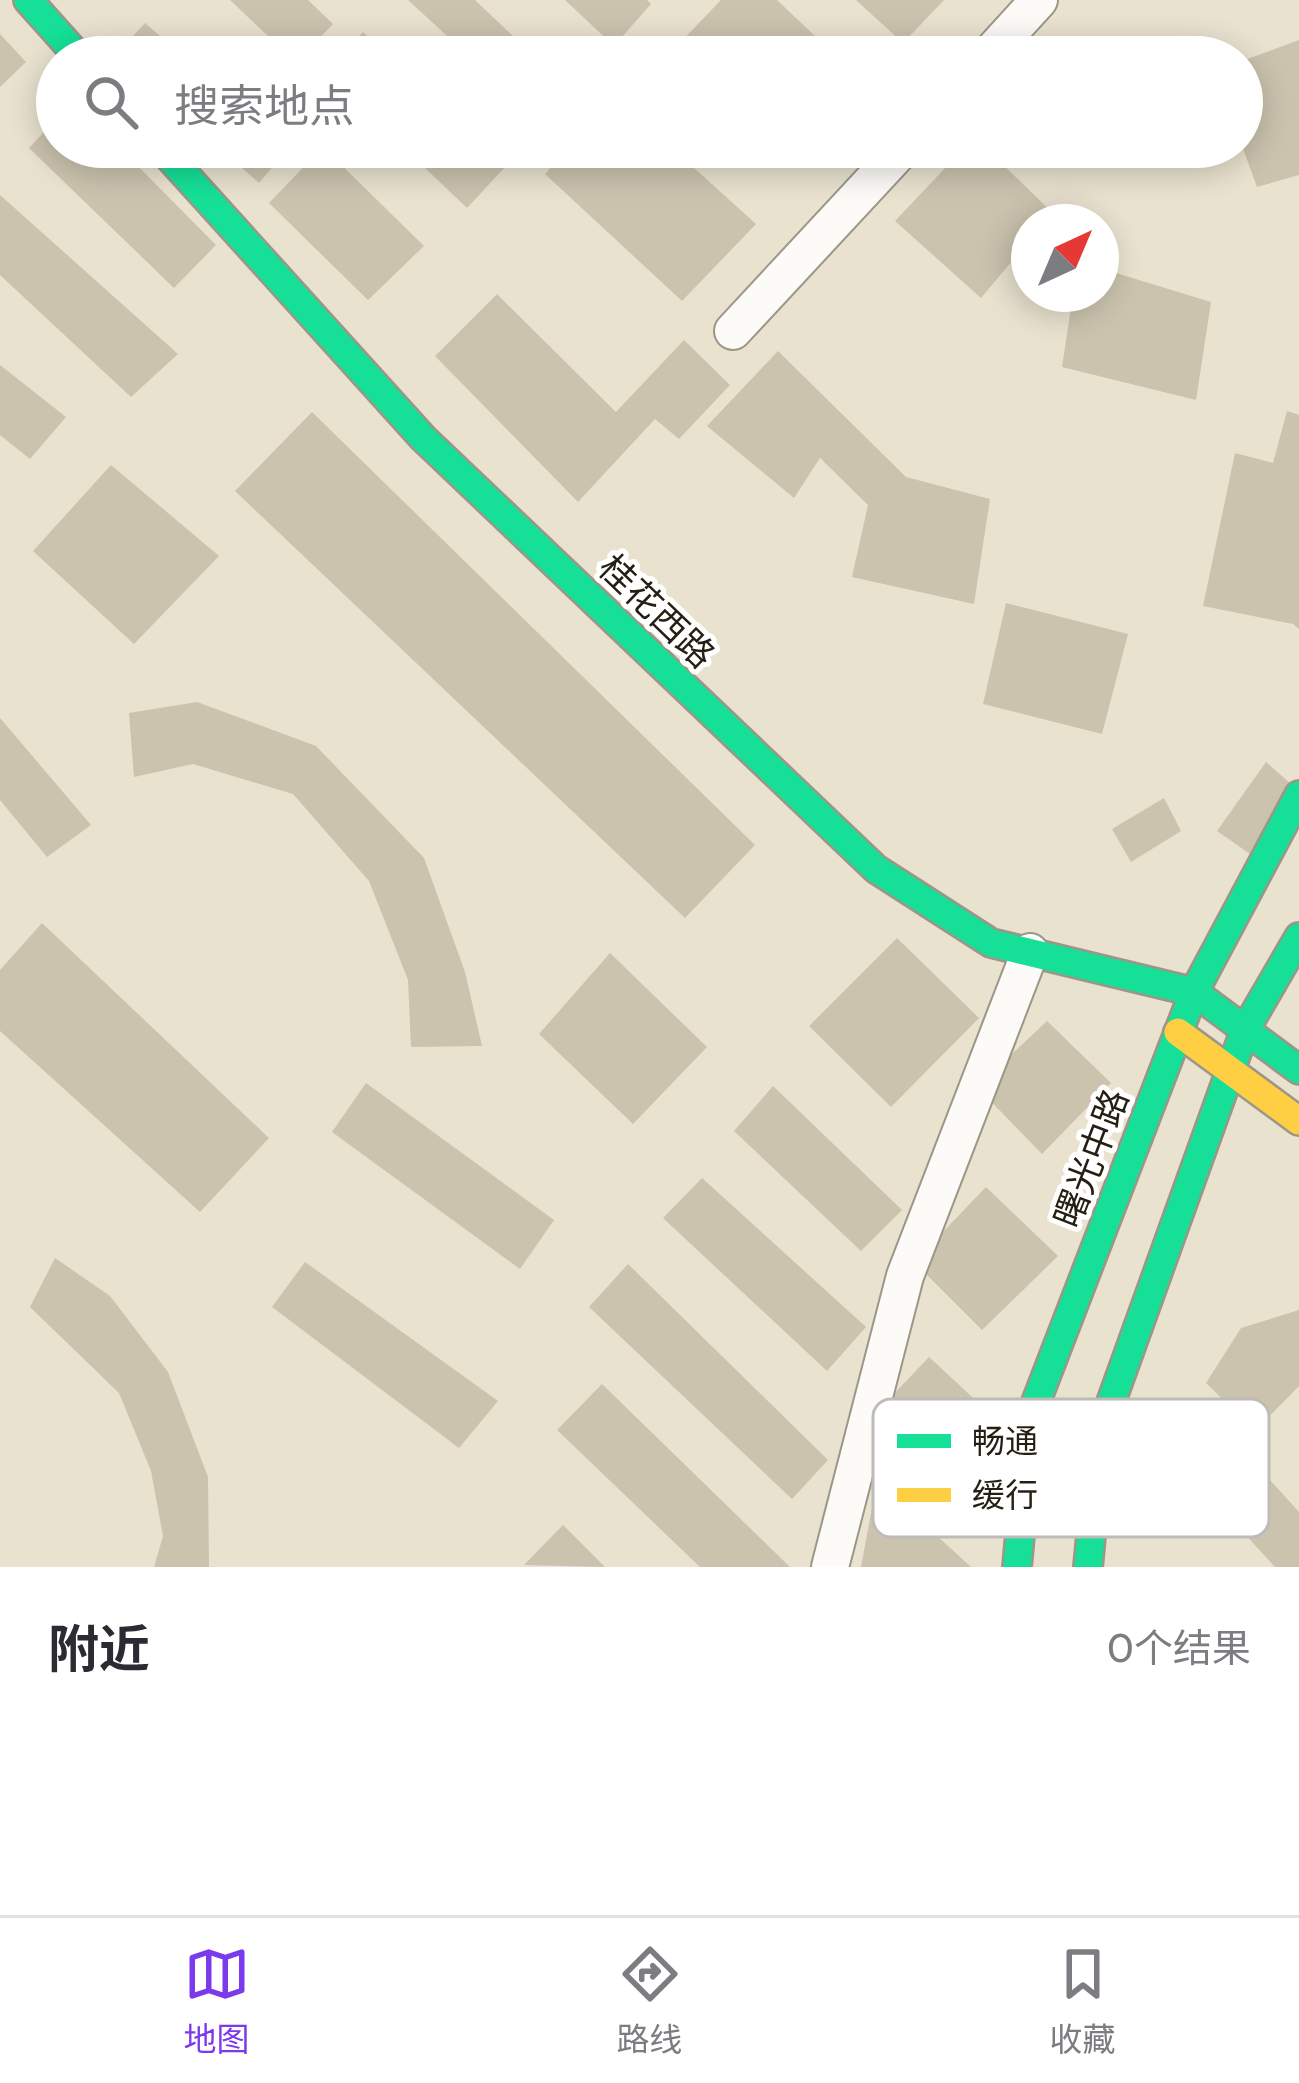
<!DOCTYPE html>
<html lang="zh">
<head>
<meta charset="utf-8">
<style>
  :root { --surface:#fff; --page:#f7f7f7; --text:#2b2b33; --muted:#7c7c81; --line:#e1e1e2; --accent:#7c3aed }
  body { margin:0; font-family:Cabin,"Noto Sans SC",sans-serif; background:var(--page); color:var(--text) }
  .compass { position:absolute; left:1011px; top:204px; width:108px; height:108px; border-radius:50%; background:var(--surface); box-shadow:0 6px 30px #0003; rotate:44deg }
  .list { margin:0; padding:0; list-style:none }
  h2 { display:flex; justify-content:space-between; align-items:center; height:156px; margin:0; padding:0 48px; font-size:51px }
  h2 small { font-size:39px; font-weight:400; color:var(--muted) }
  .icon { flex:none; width:66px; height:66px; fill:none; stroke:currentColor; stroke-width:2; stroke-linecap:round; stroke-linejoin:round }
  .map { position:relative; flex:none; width:1299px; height:1567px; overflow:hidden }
  .search { position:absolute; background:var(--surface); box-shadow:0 6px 30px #0003; left:36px; right:36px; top:36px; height:132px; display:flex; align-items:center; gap:30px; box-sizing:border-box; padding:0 42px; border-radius:66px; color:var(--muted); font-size:45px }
  .sheet { height:348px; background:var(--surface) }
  nav { display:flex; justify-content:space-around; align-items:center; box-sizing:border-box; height:168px; border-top:3px solid var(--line); background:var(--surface); font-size:33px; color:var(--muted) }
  nav a { display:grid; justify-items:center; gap:6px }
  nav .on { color:var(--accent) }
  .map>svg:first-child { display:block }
</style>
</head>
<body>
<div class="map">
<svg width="1299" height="1567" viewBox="0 0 1299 1567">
  <rect width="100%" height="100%" fill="#e9e2cf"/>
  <g fill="#cbc3ae">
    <path d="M 230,0 L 308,0 L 333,24 L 301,57 L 290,57 Z"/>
    <path d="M 408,0 L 475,0 L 535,57 L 470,57 Z"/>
    <path d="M 565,0 L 647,0 L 651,4 L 614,46 Z"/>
    <path d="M 721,0 L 777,0 L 837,57 L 687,57 L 676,47 Z"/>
    <path d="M 856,0 L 944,0 L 903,43 Z"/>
    <path d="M 145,23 L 184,57 L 114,57 Z"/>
    <path d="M 363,32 L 389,57 L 340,57 Z"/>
    <path d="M 0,34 L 26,62 L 0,87 Z"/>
    <path d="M 1299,40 L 1299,175 L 1257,187 L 1242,146 L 1242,61 Z"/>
    <path d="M 57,118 L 57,147 L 119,147 L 216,245 L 174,288 L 29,148 Z"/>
    <path d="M 218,147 L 285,147 L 288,149 L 259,183 Z"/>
    <path d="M 323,147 L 424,246 L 368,300 L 269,203 Z"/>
    <path d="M 403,147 L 485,147 L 506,166 L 467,208 Z"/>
    <path d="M 570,147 L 671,147 L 756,224 L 682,301 L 545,174 Z"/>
    <path d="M 965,147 L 985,147 L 1062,222 L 1029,222 L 1029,254 L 1023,248 L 981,298 L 895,221 Z"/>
    <path d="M 0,195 L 178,354 L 131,397 L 0,275 Z"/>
    <path d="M 1101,259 L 1116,273 L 1211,302 L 1196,400 L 1062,367 L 1073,294 L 1101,294 Z"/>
    <path d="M 497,294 L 616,412 L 684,340 L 730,385 L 679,439 L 655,419 L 578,502 L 435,356 Z"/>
    <path d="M 778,351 L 906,477 L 990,499 L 974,604 L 852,577 L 868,505 L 820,458 L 794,498 L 707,426 Z"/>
    <path d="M 0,365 L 66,417 L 30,459 L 0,435 Z"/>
    <path d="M 1287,411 L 1299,415 L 1299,629 L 1293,624 L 1203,606 L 1235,453 L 1273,463 Z"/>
    <path d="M 312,412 L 755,845 L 685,918 L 235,491 Z"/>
    <path d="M 111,465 L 219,556 L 134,644 L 33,551 Z"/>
    <path d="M 1006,603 L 1128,634 L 1102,734 L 983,704 Z"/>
    <path d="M 197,702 L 316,746 L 424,858 L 465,972 L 482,1046 L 411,1047 L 408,980 L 369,881 L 293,794 L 193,764 L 134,777 L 129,713 Z"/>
    <path d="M 0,718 L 91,825 L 47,857 L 0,800 Z"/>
    <path d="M 1266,762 L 1299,791 L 1250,854 L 1217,831 Z"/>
    <path d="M 1164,798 L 1181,831 L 1131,862 L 1112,829 Z"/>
    <path d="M 42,923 L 269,1138 L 200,1212 L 0,1031 L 0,970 Z"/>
    <path d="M 897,938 L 979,1018 L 891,1107 L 809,1026 Z"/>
    <path d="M 610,953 L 707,1047 L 633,1124 L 539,1034 Z"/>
    <path d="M 1047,1021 L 1111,1083 L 1042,1154 L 977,1087 Z"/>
    <path d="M 366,1083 L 554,1220 L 520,1269 L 332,1132 Z"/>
    <path d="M 773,1086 L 902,1210 L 861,1251 L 734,1131 Z"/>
    <path d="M 702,1178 L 866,1327 L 827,1371 L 663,1218 Z"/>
    <path d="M 986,1187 L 1058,1256 L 982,1330 L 914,1262 Z"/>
    <path d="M 55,1258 L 110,1296 L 168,1372 L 208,1477 L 209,1567 L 154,1567 L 163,1536 L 151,1471 L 119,1393 L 30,1307 Z"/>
    <path d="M 305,1262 L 498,1401 L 459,1448 L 272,1307 Z"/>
    <path d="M 628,1264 L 828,1460 L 792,1499 L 589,1307 Z"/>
    <path d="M 1299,1310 L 1299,1386 L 1255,1431 L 1206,1383 L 1241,1328 Z"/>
    <path d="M 929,1357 L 998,1421 L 937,1480 L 872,1417 Z"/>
    <path d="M 602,1384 L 790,1567 L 700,1567 L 557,1430 Z"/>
    <path d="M 1241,1448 L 1299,1512 L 1299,1567 L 1275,1567 L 1199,1484 Z"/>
    <path d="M 877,1481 L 971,1567 L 861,1567 Z"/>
    <path d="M 563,1525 L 605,1567 L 524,1565 Z"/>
  </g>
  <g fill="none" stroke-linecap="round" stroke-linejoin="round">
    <defs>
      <g id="street">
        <path d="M 987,57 L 1039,0"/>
        <path d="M 733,331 L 904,147"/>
        <path d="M 830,1567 L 905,1276 L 1030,952"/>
      </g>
      <g id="fast">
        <path d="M 28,0 L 79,57"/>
        <path d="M 160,147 L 423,438 L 876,869 L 991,943 L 1194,992"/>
        <path d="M 1194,992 L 1299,1070"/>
        <path d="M 1017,1567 L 1031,1415 L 1194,992 L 1299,795"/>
        <path d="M 1088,1567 L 1101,1430 L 1245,1030 L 1299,937"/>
      </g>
      <path id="slow" d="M 1178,1032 L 1299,1121"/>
    </defs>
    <use href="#street" stroke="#9b9688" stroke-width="40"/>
    <use href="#fast" stroke="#9b9688" stroke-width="32"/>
    <use href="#slow" stroke="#9b9688" stroke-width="32"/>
    <use href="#street" stroke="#fcfbf8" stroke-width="36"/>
    <use href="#fast" stroke="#16e098" stroke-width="27"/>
    <use href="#slow" stroke="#ffcf43" stroke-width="27"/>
  </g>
  <g text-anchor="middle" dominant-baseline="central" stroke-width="10" stroke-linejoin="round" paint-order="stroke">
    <g font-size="36" fill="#241f12" stroke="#fff">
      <text transform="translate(657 611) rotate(44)">桂花西路</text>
      <text transform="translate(1091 1158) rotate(-69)">曙光中路</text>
    </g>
  </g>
  <rect x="873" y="1399" width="396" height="138" rx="18" fill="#fff" stroke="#bdbcb8" stroke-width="3"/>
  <rect x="897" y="1434" width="54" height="14" fill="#16e098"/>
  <rect x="897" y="1488" width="54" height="14" fill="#ffcf43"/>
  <g font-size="33" fill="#241f12">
    <text x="972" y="1453">畅通</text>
    <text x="972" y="1507">缓行</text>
  </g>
</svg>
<svg class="compass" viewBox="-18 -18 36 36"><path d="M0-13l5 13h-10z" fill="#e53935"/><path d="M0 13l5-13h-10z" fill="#7c7c81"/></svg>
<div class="search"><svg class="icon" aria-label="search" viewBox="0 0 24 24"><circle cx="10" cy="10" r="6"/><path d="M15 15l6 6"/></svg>搜索地点</div>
</div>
<section class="sheet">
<h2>附近<small>0个结果</small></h2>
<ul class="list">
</ul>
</section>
<nav>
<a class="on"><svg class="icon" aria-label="map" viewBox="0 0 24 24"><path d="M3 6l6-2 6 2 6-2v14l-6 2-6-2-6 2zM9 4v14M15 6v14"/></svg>地图</a>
<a><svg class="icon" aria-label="directions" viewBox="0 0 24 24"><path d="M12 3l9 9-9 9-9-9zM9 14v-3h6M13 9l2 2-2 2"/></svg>路线</a>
<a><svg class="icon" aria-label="saved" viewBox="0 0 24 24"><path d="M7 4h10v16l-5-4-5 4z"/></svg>收藏</a>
</nav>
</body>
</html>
